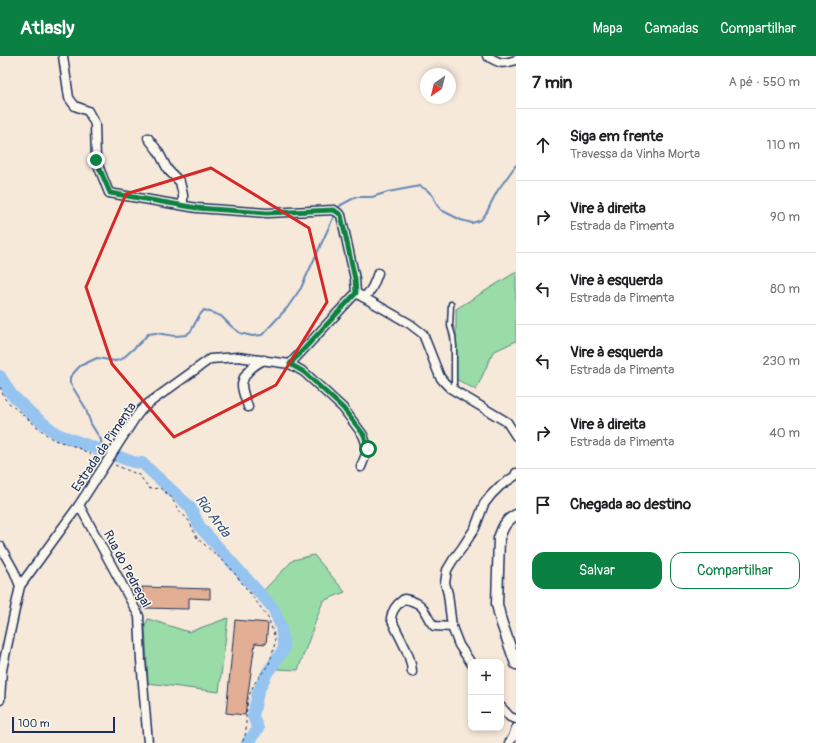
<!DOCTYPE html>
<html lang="pt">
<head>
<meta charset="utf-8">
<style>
  :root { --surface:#fff; --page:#f6f6f6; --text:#202124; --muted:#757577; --line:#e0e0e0; --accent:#0b8043 }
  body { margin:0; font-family:Pangolin,sans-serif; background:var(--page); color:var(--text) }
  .controls { position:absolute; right:12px; bottom:12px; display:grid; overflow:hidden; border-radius:8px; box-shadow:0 2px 6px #0003 }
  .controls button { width:36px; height:36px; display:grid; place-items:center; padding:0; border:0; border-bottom:1px solid var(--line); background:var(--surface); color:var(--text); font:20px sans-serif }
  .compass { position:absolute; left:420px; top:12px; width:36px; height:36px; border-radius:50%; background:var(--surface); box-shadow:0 2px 6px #0003; rotate:215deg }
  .scale { position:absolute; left:12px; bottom:10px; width:103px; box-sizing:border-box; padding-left:4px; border:2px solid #1b2f5e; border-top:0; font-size:11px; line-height:14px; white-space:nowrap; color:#1b2f5e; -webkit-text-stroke:3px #fbf7ec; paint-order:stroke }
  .stop { position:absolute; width:12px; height:12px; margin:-9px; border:3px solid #0b8043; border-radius:50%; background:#fff }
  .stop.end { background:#0b8043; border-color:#fff; box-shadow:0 1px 4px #0008 }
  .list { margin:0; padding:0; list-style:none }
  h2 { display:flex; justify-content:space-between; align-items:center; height:52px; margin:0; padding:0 16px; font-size:17px }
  h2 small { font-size:13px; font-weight:400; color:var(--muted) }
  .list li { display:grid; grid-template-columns:26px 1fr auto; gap:12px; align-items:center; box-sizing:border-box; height:72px; padding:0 16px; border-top:1px solid var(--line) }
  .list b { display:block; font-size:15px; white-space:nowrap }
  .list p { margin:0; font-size:13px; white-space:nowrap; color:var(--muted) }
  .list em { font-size:13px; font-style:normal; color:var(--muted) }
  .actions { display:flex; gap:8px; padding:12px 16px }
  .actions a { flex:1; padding:9px 0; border:1px solid var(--accent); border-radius:12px; text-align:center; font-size:14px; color:var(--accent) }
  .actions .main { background:var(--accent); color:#fff }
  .icon { flex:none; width:22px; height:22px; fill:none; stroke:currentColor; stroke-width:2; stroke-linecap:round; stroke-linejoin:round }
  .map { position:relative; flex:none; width:516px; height:687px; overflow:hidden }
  header { display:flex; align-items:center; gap:24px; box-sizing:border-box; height:56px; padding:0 20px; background:var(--accent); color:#fff }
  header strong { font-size:19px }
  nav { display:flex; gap:22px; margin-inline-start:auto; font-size:14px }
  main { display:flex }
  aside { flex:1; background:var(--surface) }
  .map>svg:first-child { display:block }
</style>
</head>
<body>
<header>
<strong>Atlasly</strong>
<nav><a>Mapa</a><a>Camadas</a><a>Compartilhar</a></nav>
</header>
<main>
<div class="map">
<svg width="516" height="687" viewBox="0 0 516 687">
  <rect width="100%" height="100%" fill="#f6e9da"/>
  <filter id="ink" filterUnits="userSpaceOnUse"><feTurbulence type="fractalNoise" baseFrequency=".025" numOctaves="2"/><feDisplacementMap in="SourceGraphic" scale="8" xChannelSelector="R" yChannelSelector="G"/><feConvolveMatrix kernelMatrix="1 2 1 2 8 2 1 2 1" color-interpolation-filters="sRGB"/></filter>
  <g filter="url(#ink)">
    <g fill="#99dca7" stroke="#5a8682">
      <path d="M 516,216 L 516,285 L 493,296 L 476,334 L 456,323 L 456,253 Z"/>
      <path d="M 314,499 L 345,536 L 323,545 L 298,614 L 277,613 L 286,594 L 284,570 L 275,550 L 262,536 L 293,504 Z"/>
      <path d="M 228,562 L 219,636 L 148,627 L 145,570 L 148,563 L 189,576 Z"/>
    </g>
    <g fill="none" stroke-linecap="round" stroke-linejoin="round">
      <g stroke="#6588b6" stroke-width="2">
        <path d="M 339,151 L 341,149 L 356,141 L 372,141 L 388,136 L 420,130 L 427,134 L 433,140 L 437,149 L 441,154 L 461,164 L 472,167 L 481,164 L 487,156 L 492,145 L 498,134 L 516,109"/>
        <path d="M 102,395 L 101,384 L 91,368 L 85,351 L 70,327 L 70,321 L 80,310 L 97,302 L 115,305 L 122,303 L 141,286 L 148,278 L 156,277 L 175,280 L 186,279 L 191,275 L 199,260 L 204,254 L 221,260 L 231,270 L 240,277 L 252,280 L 262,279 L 287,252 L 301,232 L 334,160"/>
      </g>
      <path stroke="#96c4f0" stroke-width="12" d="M 0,320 L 11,338 L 33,359 L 57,378 L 133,406 L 142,407 L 190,451 L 200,471 L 273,552 L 281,571 L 284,593 L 267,617 L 258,636 L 253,660 L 258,673 L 247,687"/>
    </g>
    <g fill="#e2af94" stroke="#1b2f5e">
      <path d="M 142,531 L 210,533 L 210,543 L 189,542 L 189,553 L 142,552 Z"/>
      <path d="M 235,564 L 268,567 L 266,588 L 255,587 L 245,659 L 226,657 Z"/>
    </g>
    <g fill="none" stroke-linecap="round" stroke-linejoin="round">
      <defs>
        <path id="service" d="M 451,248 L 450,270 L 453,280 L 454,290 L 454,328 L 455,335"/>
        <g id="minor">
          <path d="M 487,0 C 500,7 501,9 516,4"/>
          <path d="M 148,82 L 158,95 L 168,114 L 180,126 L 183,139 L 183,149"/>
          <path d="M 356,237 L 410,268 L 423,278 L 440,321 L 444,326 L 450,332 L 507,366 L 516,380"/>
          <path d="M 363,241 C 372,236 374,227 378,217"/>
          <path d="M 290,308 L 304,316 L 343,352 L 363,379 L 368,393 L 361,411"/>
          <path d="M 248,351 C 246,344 242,336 242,329 C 243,317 254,309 264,304"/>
          <path d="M 79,449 L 139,560 L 141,604 L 148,687"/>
          <path d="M 0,490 L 14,515 L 20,530"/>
          <path d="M 471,607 L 459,589 L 452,571 L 448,538 L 445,527 L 447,514 L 453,504 L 462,492 L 475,472 L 484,448 L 491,439 L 500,430 L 515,420 L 516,417"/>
          <path d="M 412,616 C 411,597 398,580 391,562 C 392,554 397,548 404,543 C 429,548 421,556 434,570 L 452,571"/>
          <path d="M 0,644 L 2,614 L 20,530 L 79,449 L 135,362 L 141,354 L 149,347 L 210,303 L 238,301 L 290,308 L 356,237 L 355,223 L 341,159 L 334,154 L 267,157 L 197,152 L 109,137 L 96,104 L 95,68 L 88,55 L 75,50 L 69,42 L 63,0"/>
          <path d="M 501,651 L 510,661 L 516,663"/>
          <path d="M 509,687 L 513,681 L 516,672"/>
        </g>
        <path id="tertiary" d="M 516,459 C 505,465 503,471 499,482 L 497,548 L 501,565 L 516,608"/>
      </defs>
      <use href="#service" stroke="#1b2f5e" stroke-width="7"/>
      <use href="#minor" stroke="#1b2f5e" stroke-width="11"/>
      <use href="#tertiary" stroke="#1b2f5e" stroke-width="13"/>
      <g stroke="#1b2f5e" stroke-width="1" stroke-dasharray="3 3" stroke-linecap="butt">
        <path d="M 0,331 L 5,343 L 9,347 L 48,380 L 54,384 L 74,390 L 99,402"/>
        <path d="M 115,409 L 139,419 L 150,433 L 160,432 L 171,441 L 178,453 L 189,465 L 197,482 L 229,510 L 268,561 L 275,582 L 274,592 L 269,608 L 254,628 L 248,642 L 246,661 L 246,673 L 245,680 L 242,687"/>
      </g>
      <use href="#service" stroke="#fbf7ec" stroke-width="4"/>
      <use href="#minor" stroke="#fbf7ec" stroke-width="8"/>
      <use href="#tertiary" stroke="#fbf7ec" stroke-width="10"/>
    </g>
  </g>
  <g fill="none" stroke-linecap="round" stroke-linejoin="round" filter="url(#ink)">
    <path stroke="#0b8043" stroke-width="5" d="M 96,104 L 110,137 L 197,152 L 267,157 L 334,154 L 341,159 L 355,223 L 356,237 L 290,308 L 304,316 L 343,352 L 364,379 L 368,393"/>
  </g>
  <path fill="none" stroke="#d62828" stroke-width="3" stroke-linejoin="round" d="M 211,112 L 309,172 L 327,246 L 276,329 L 174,381 L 112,308 L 86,231 L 126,138 Z"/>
  <g text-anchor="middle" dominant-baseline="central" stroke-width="3" stroke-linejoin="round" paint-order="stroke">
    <g font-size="13" fill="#1b2f5e" stroke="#fbf7ec">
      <text transform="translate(104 391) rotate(-56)">Estrada da Pimenta</text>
      <text transform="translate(127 513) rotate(62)">Rua do Pedregal</text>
    </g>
    <g font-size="14" font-style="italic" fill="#3a5482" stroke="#fbf7ec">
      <text transform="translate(213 460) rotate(53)">Rio Arda</text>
    </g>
  </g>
</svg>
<div class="controls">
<button>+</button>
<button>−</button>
</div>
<svg class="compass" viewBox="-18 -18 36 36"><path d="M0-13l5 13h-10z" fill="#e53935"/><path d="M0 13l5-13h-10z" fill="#757577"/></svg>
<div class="scale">100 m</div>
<div class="stop" style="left:368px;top:393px"></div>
<div class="stop end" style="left:96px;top:104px"></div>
</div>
<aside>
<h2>7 min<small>A pé · 550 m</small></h2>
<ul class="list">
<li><svg class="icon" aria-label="ahead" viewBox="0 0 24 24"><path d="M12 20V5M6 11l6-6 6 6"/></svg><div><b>Siga em frente</b><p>Travessa da Vinha Morta</p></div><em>110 m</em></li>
<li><svg class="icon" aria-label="right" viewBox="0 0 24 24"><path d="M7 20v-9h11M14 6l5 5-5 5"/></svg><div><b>Vire à direita</b><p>Estrada da Pimenta</p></div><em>90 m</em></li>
<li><svg class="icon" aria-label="left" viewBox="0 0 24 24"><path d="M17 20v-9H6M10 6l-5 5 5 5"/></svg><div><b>Vire à esquerda</b><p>Estrada da Pimenta</p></div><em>80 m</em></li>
<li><svg class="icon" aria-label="left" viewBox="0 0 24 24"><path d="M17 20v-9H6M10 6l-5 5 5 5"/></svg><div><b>Vire à esquerda</b><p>Estrada da Pimenta</p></div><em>230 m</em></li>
<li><svg class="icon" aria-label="right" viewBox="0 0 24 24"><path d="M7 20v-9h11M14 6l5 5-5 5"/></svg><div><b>Vire à direita</b><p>Estrada da Pimenta</p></div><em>40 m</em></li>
<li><svg class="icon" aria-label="arrive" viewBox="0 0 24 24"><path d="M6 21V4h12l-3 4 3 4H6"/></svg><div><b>Chegada ao destino</b></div></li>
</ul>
<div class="actions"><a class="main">Salvar</a><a>Compartilhar</a></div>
</aside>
</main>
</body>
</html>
